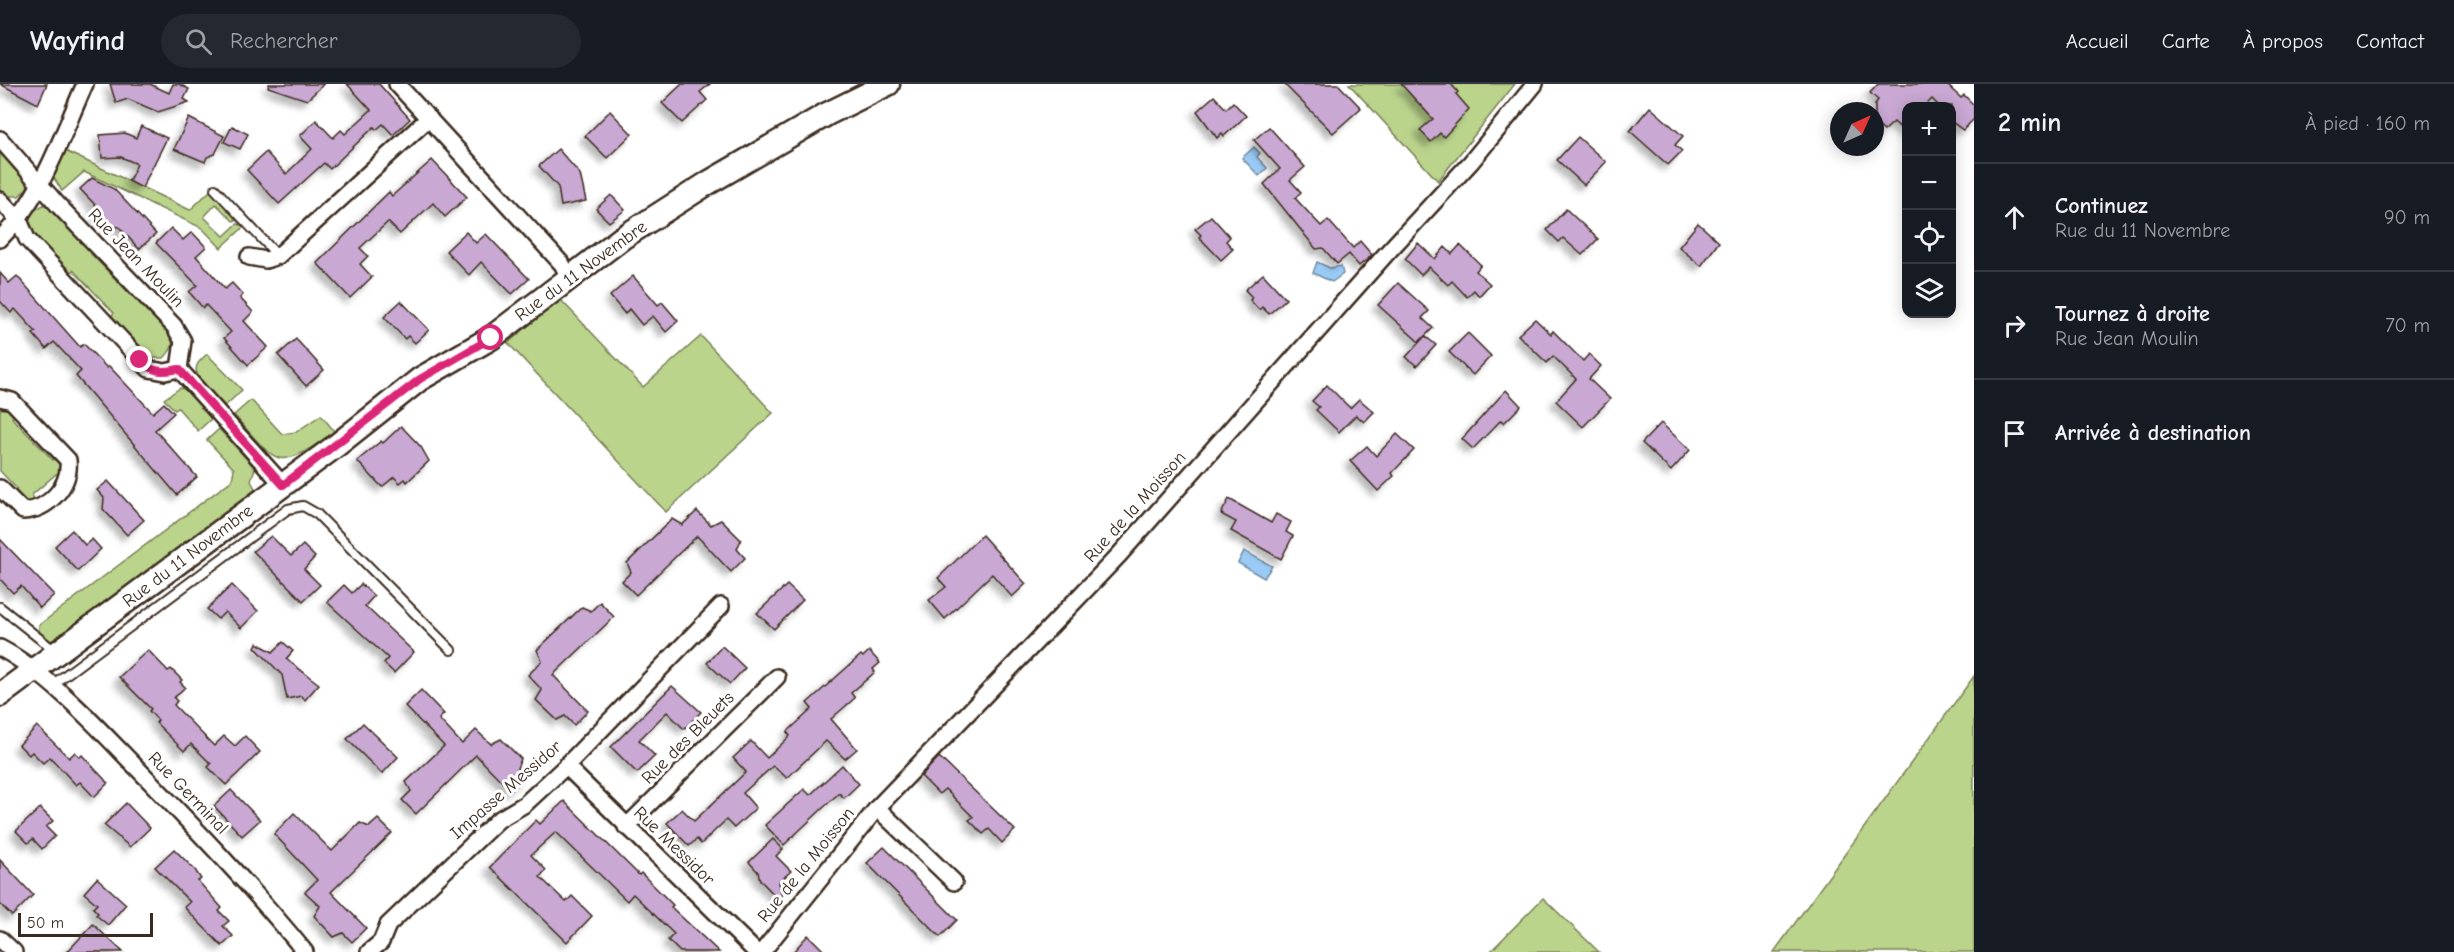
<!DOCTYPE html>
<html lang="fr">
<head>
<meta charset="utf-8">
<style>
  :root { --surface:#171b24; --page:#242831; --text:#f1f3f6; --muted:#9ea1a6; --line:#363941 }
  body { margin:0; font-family:"Comic Neue",sans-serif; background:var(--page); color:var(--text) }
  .controls { position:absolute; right:18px; top:18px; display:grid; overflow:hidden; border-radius:12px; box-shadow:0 3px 15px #0003 }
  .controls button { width:54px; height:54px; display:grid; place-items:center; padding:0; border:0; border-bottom:2px solid var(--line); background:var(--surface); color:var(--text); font:30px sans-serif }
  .compass { position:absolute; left:1830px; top:18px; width:54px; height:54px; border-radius:50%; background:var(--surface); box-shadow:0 3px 15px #0003; rotate:45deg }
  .scale { position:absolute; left:18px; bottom:15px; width:135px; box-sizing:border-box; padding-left:6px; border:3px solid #3b2a1e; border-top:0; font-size:16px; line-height:21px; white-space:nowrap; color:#3b2a1e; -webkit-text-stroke:4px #fff; paint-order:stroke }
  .stop { position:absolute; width:18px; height:18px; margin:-14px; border:4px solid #db2777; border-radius:50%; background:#fff }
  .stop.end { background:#db2777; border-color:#fff; box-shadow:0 2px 6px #0008 }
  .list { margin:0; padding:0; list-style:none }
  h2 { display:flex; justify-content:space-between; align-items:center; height:78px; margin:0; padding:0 24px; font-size:26px }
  h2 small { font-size:20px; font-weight:400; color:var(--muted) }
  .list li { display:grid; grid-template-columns:39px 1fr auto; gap:18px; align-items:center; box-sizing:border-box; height:108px; padding:0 24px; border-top:2px solid var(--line) }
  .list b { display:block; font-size:22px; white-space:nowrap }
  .list p { margin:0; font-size:20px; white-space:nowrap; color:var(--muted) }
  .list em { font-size:20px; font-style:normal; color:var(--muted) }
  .icon { flex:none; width:33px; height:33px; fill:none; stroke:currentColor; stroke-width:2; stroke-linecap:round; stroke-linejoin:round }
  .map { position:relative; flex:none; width:1974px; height:868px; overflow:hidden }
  header { display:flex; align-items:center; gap:36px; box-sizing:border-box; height:84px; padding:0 30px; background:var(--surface); border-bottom:2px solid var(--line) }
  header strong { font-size:28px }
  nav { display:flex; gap:33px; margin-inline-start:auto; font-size:21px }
  .search { width:420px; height:54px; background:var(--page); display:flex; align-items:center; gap:15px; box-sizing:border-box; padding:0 21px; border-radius:33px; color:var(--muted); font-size:22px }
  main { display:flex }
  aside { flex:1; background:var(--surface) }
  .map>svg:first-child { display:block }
</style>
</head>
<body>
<header>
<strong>Wayfind</strong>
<div class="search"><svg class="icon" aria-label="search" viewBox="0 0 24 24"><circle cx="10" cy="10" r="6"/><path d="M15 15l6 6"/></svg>Rechercher</div>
<nav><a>Accueil</a><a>Carte</a><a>À propos</a><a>Contact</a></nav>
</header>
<main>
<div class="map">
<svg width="1974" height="868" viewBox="0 0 1974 868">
  <defs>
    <filter id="shadow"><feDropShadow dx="-5.5" dy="5.5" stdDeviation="3" flood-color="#0004"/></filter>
  </defs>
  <rect width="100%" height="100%" fill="#fff"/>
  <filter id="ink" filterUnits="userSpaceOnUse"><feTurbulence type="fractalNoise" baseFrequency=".0167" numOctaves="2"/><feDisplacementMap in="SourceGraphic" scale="12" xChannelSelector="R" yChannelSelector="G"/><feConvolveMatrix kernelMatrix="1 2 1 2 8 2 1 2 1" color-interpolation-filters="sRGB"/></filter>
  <g filter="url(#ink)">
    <g fill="#bad48c" stroke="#7a7f55" stroke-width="1.5">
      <path d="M 1349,0 L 1515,0 L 1438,97 Z"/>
      <path d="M 0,62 L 29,97 L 27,104 L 19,112 L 9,112 L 0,106 Z"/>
      <path d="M 63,66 L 190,126 L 211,106 L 241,135 L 233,137 L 216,120 L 204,133 L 224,152 L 237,140 L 245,142 L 221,164 L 202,144 L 84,88 L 62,107 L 52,91 Z"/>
      <path d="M 43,121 L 57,123 L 95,164 L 91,170 L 132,212 L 137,209 L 172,249 C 174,260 172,266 164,274 L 146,274 L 109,234 L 114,229 L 73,186 L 69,190 L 29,147 L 30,130 Z"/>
      <path d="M 560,215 L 643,303 L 701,252 L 773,329 L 666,428 L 508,259 Z"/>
      <path d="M 207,270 L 242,306 L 225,322 C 217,314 191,294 197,281 C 199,277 204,273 207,270 Z"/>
      <path d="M 180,304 L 186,306 L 212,334 L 198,347 L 178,324 L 175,326 L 164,315 Z"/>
      <path d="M 251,316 L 282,350 L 296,348 L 321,331 L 335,348 C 276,388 280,383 234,331 Z"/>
      <path d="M 9,324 L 18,328 L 12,334 L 53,376 L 57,372 L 62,376 L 61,394 L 56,390 L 32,411 L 36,418 L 25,420 L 13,410 L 17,405 L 0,387 L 0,325 Z"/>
      <path d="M 219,345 L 255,384 L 251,397 L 257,408 L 53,558 L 39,550 L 39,541 L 232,396 L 234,385 L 207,356 Z"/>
      <path d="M 1974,592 L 1974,868 L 1774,868 Z"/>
      <path d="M 1543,814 L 1599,868 L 1490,868 Z"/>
    </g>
    <g fill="#99cbf6" stroke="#738ba0" stroke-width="1.5">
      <path d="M 1254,63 L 1260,69 L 1257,73 L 1267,84 L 1259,92 L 1242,74 Z"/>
      <path d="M 1317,178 L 1330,184 L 1341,182 L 1343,190 L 1332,198 L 1313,189 Z"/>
      <path d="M 1244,467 L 1272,482 L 1264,494 L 1238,479 Z"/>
    </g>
    <g fill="#c9a8d3" stroke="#3b2a1e" stroke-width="1.5" filter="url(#shadow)">
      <path d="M 0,0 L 47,0 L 38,20 Z"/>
      <path d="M 110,0 L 150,0 L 169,9 L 173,0 L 179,0 L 189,5 L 184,15 L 189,18 L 158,28 L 128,15 L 116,19 Z"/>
      <path d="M 269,0 L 324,0 L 307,16 L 268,3 Z"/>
      <path d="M 347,0 L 379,0 L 410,35 L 393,51 L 383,40 L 376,46 L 374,43 L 330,85 L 324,79 L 279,120 L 247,86 L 266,68 L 286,90 L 312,65 L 300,52 L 316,36 L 333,54 L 341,46 L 345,50 L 371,26 Z"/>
      <path d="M 682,0 L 710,0 L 700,8 L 707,16 L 682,39 L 662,19 Z"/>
      <path d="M 1284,0 L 1338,0 L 1361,24 L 1333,49 Z"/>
      <path d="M 1401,0 L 1451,0 L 1458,8 L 1456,10 L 1469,25 L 1444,53 L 1440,49 L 1431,58 L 1420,46 L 1433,35 Z"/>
      <path d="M 1878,0 L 1946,0 L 1961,14 L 1964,11 L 1974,21 L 1974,35 L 1963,46 L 1952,38 L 1952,22 L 1939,22 L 1932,15 L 1925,22 L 1906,22 L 1906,49 L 1894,38 L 1884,47 L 1875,39 L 1875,20 L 1878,16 L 1870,9 Z"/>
      <path d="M 1214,12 L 1226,25 L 1233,18 L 1246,32 L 1224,52 L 1222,49 L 1217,54 L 1197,27 Z"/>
      <path d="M 1650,23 L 1683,52 L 1675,61 L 1682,67 L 1668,81 L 1630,47 Z"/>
      <path d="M 610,27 L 632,50 L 607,74 L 585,52 Z"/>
      <path d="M 189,34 L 224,52 L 215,70 L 207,73 L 205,78 L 174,65 Z"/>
      <path d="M 141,42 L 167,54 L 142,104 L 129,97 L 137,80 L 121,73 L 102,74 L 100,51 L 125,49 L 136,54 Z"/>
      <path d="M 232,42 L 248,50 L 240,65 L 224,58 Z"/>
      <path d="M 1269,43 L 1305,83 L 1290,96 L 1301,108 L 1295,114 L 1321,142 L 1328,136 L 1353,164 L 1360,157 L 1372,171 L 1359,182 L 1349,170 L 1337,180 L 1323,164 L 1316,165 L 1264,100 L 1280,85 L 1254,56 Z"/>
      <path d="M 1578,53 L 1606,78 L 1584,101 L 1557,76 Z"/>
      <path d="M 558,65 L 580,90 L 586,117 L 561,122 L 558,103 L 539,82 Z"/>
      <path d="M 432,76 L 467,113 L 445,133 L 433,119 L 400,150 L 388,138 L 360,164 L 368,172 L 360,180 L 372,193 L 350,214 L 317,179 L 389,108 L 392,112 Z"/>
      <path d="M 92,94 L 114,105 L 156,150 L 139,165 L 119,143 L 107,141 L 95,128 L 99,125 L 80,105 Z"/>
      <path d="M 611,111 L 625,126 L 609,138 L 596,125 Z"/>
      <path d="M 1566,125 L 1598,155 L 1582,171 L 1563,154 L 1559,158 L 1547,146 Z"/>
      <path d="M 1211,132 L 1230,153 L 1226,157 L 1233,165 L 1221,176 L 1199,153 L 1201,151 L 1195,145 Z"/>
      <path d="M 1698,139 L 1719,158 L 1701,182 L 1679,163 Z"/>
      <path d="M 171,144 L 183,156 L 192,148 L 206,163 L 196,172 L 225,205 L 232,199 L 243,211 L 240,214 L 253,228 L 244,237 L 268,263 L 248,281 L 224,254 L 231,248 L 206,221 L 203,224 L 189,208 L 197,201 L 156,159 Z"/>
      <path d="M 466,148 L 476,159 L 486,150 L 529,195 L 512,210 L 481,178 L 469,191 L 446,167 Z"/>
      <path d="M 1418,159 L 1435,175 L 1445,163 L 1452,170 L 1460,161 L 1481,181 L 1476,187 L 1490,200 L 1479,212 L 1474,206 L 1467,213 L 1452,197 L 1448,201 L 1429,183 L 1421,191 L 1405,175 Z"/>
      <path d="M 0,189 L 9,199 L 17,192 L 80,263 L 84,260 L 107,284 L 109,282 L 153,329 L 164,319 L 174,329 L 155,346 L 197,393 L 177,411 L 76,292 L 81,287 L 54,258 L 46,265 L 33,250 L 36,248 L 15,225 L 11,229 L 0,217 Z"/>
      <path d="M 1263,190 L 1286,215 L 1269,230 L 1262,223 L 1259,226 L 1250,216 L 1252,213 L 1245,206 Z"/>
      <path d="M 633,192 L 658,221 L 662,218 L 678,237 L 666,248 L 653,232 L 642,241 L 629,225 L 625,230 L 610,212 Z"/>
      <path d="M 1398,199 L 1429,227 L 1422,234 L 1433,244 L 1419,258 L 1378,221 Z"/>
      <path d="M 401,217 L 429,246 L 415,259 L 408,252 L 405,255 L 384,233 Z"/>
      <path d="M 1535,235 L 1551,250 L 1553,247 L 1583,277 L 1589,270 L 1601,282 L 1589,295 L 1610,315 L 1583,343 L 1556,317 L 1576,295 L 1553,272 L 1547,279 L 1518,251 Z"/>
      <path d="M 1468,249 L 1491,272 L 1473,291 L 1449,268 Z"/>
      <path d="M 1425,252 L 1436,261 L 1417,282 L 1406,273 Z"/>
      <path d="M 296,255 L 324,286 L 306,302 L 278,271 Z"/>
      <path d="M 1327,301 L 1350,324 L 1359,315 L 1374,328 L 1364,338 L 1356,331 L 1339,348 L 1316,326 L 1319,323 L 1312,317 Z"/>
      <path d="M 1506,306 L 1521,322 L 1504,339 L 1501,336 L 1473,365 L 1462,355 Z"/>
      <path d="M 1661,339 L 1690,366 L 1671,387 L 1642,359 Z"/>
      <path d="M 401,342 L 421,363 L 429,377 L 407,398 L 405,395 L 400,399 L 394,393 L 382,403 L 357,377 L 381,357 L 383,359 Z"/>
      <path d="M 1397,350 L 1414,366 L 1392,389 L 1394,392 L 1378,407 L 1350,377 L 1367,362 L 1376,372 Z"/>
      <path d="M 108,397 L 144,436 L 127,451 L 103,425 L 104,414 L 97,406 Z"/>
      <path d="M 1229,415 L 1271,439 L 1276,430 L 1291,438 L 1286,448 L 1293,452 L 1281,475 L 1231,447 L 1236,438 L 1221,430 Z"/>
      <path d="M 697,427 L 711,441 L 721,436 L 741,456 L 737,465 L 745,474 L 731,488 L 697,452 L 636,511 L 622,497 L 631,488 L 627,479 L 672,435 L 682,441 Z"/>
      <path d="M 72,446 L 85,461 L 92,455 L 101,465 L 78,487 L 55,462 Z"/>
      <path d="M 982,451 L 1026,500 L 1012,513 L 992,490 L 945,535 L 929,516 L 946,503 L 938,494 Z"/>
      <path d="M 271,452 L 291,472 L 303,461 L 315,473 L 304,485 L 320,501 L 303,517 L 253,467 Z"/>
      <path d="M 0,455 L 54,511 L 40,524 L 21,502 L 13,509 L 0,495 Z"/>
      <path d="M 361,500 L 374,512 L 365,522 L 414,568 L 394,589 L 384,579 L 388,574 L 327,518 L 344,501 L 352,509 Z"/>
      <path d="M 232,501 L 258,527 L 241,544 L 225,528 L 218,535 L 207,525 Z"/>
      <path d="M 787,501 L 803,516 L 774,545 L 757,529 Z"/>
      <path d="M 600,518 L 614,533 L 553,591 L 588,627 L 574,641 L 565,632 L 557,636 L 536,616 L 542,606 L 528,591 L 542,577 L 537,566 L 582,523 L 591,527 Z"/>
      <path d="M 283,558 L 293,567 L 286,575 L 319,600 L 305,616 L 301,612 L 287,615 L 282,591 L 255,563 L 257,559 L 273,568 Z"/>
      <path d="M 722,562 L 745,584 L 730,600 L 707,579 Z"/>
      <path d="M 148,566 L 168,587 L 171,585 L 182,596 L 180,598 L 185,603 L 174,614 L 177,617 L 174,621 L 214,662 L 224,652 L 235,662 L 245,652 L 260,668 L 226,701 L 208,683 L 211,680 L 191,660 L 184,667 L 156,639 L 158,636 L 149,627 L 151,625 L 119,593 Z"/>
      <path d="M 869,567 L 880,579 L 873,585 L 875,588 L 851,609 L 855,614 L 831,635 L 857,665 L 845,675 L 826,657 L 787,694 L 773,682 L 743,709 L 756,724 L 734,744 L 726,736 L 701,760 L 697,755 L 689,762 L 667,739 L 682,725 L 694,737 L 746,688 L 733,674 L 751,657 L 767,674 L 790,652 L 787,648 L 812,625 L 807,619 L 861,571 L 863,573 Z"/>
      <path d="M 672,602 L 701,628 L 684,645 L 667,628 L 639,656 L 655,672 L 637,689 L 611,663 Z"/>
      <path d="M 421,606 L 444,630 L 439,635 L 462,660 L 476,646 L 491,660 L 501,655 L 521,675 L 517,684 L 525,693 L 511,707 L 476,671 L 416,730 L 402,716 L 411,707 L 406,698 L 444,662 L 405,622 Z"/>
      <path d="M 363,639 L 398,673 L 382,690 L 347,655 Z"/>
      <path d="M 37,642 L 69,674 L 75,668 L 80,673 L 82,671 L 108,699 L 94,713 L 80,698 L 76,701 L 50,673 L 43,679 L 32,668 L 29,671 L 19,661 Z"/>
      <path d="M 939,673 L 1015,746 L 1002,759 L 989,745 L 983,750 L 969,736 L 973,733 L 945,705 L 939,710 L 921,692 Z"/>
      <path d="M 842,681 L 859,700 L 844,714 L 839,709 L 784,761 L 765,741 L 804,705 L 810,711 Z"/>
      <path d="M 231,706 L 260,736 L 242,752 L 214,722 Z"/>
      <path d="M 564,717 L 639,791 L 641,789 L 673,821 L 671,823 L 719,868 L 680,868 L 668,856 L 674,850 L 633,810 L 627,817 L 556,748 L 531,771 L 546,786 L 540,793 L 566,818 L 572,812 L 592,832 L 567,858 L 490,783 L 536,736 L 540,740 Z"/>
      <path d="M 126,719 L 150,744 L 130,763 L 104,741 Z"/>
      <path d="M 40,724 L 53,737 L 46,743 L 55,752 L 42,765 L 33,755 L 28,759 L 16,747 Z"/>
      <path d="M 294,729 L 332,767 L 360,739 L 369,743 L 378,735 L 392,749 L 331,808 L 366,844 L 352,858 L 343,849 L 334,853 L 314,832 L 320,822 L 305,808 L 317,796 L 274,750 Z"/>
      <path d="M 773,755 L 783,765 L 776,772 L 791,787 L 779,798 L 784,821 L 760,796 L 758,788 L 749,778 Z"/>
      <path d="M 884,763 L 957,836 L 940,853 L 867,779 Z"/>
      <path d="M 174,765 L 195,786 L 201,795 L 198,797 L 222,824 L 219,827 L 229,837 L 223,842 L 233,852 L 222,862 L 184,823 L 190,818 L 155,783 Z"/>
      <path d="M 0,776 L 33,811 L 12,832 L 0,820 Z"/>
      <path d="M 97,794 L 126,820 L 108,841 L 96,831 L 98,829 L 93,824 L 97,820 L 84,809 Z"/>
      <path d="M 93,840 L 123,868 L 67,868 Z"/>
      <path d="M 808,851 L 825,868 L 793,868 Z"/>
    </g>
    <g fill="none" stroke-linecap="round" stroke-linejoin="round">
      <defs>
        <g id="lane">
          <path d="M 215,105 L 278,172"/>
          <path d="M 0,523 L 55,567"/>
          <path d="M 52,601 L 288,425 L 303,422 L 317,430 L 451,566"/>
        </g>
        <g id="street">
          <path d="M 397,0 L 562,180 L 569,193"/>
          <path d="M 0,55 L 58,121 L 174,242 L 183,257 L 179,285"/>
          <path d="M 0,116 L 19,136 L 27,155 L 149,285 L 165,288 L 179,285"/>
          <path d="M 0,155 C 42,114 61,53 85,0"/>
          <path d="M 249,173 L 266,176 L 278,172 L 429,34"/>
          <path d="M 179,285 L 283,401"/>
          <path d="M 0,314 L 12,317 L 68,376 C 71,402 48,426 23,427 L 0,404"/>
          <path d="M 0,564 C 48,589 98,644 136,683 C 195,744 252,803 305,868"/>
          <path d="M 566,682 L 756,868"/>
          <path d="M 877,724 L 954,798"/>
          <path d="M 626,743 L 777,593"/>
          <path d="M 0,855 L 14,868"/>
          <path d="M 369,868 L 381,858 L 388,841 L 498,736 L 525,720 L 566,682 L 721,522"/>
          <path d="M 762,868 L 877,724 L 1119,471 L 1386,170 L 1471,78 L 1535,0"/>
        </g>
        <path id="secondary" d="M 0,611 L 337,361 L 420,295 L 491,254 L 622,154 L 708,99 L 827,30 L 888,0"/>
      </defs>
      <use href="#lane" stroke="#3b2a1e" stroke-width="12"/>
      <use href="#street" stroke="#3b2a1e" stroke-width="20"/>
      <use href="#secondary" stroke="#3b2a1e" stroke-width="27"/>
      <use href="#lane" stroke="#fff" stroke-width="8"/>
      <use href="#street" stroke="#fff" stroke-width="15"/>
      <use href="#secondary" stroke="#fff" stroke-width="22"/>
    </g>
  </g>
  <g fill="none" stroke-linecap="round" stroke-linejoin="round" filter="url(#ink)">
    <path stroke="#db2777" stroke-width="8" d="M 140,276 C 152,288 162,289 179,285 L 283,401 L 420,295 L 491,254"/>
  </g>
  <g text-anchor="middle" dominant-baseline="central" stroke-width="6" stroke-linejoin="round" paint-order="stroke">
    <g font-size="18" fill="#3b2a1e" stroke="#fff">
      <text transform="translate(136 174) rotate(46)">Rue Jean Moulin</text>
      <text transform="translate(581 187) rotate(-36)">Rue du 11 Novembre</text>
      <text transform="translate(1135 423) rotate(-48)">Rue de la Moisson</text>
      <text transform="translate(188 472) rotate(-37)">Rue du 11 Novembre</text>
      <text transform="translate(688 654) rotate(-45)">Rue des Bleuets</text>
      <text transform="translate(506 706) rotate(-41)">Impasse Messidor</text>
      <text transform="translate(188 709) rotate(46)">Rue Germinal</text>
      <text transform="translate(674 762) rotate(44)">Rue Messidor</text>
      <text transform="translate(806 781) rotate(-51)">Rue de la Moisson</text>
    </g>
  </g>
</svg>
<div class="controls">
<button>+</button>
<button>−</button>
<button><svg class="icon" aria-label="locate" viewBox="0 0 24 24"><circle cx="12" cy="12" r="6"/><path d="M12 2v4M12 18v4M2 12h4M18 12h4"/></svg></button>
<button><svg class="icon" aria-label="layers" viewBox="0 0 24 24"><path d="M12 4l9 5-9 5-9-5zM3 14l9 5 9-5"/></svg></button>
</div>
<svg class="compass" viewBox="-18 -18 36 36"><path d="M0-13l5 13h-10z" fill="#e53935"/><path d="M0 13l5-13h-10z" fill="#9ea1a6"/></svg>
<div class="scale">50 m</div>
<div class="stop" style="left:491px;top:254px"></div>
<div class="stop end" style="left:140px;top:276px"></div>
</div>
<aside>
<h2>2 min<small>À pied · 160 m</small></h2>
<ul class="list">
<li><svg class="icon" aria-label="ahead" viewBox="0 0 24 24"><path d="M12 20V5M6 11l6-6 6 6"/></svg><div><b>Continuez</b><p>Rue du 11 Novembre</p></div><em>90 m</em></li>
<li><svg class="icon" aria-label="right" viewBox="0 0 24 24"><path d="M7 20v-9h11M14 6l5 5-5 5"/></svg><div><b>Tournez à droite</b><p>Rue Jean Moulin</p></div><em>70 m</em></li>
<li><svg class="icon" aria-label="arrive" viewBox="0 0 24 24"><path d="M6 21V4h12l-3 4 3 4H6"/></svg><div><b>Arrivée à destination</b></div></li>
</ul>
</aside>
</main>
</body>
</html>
